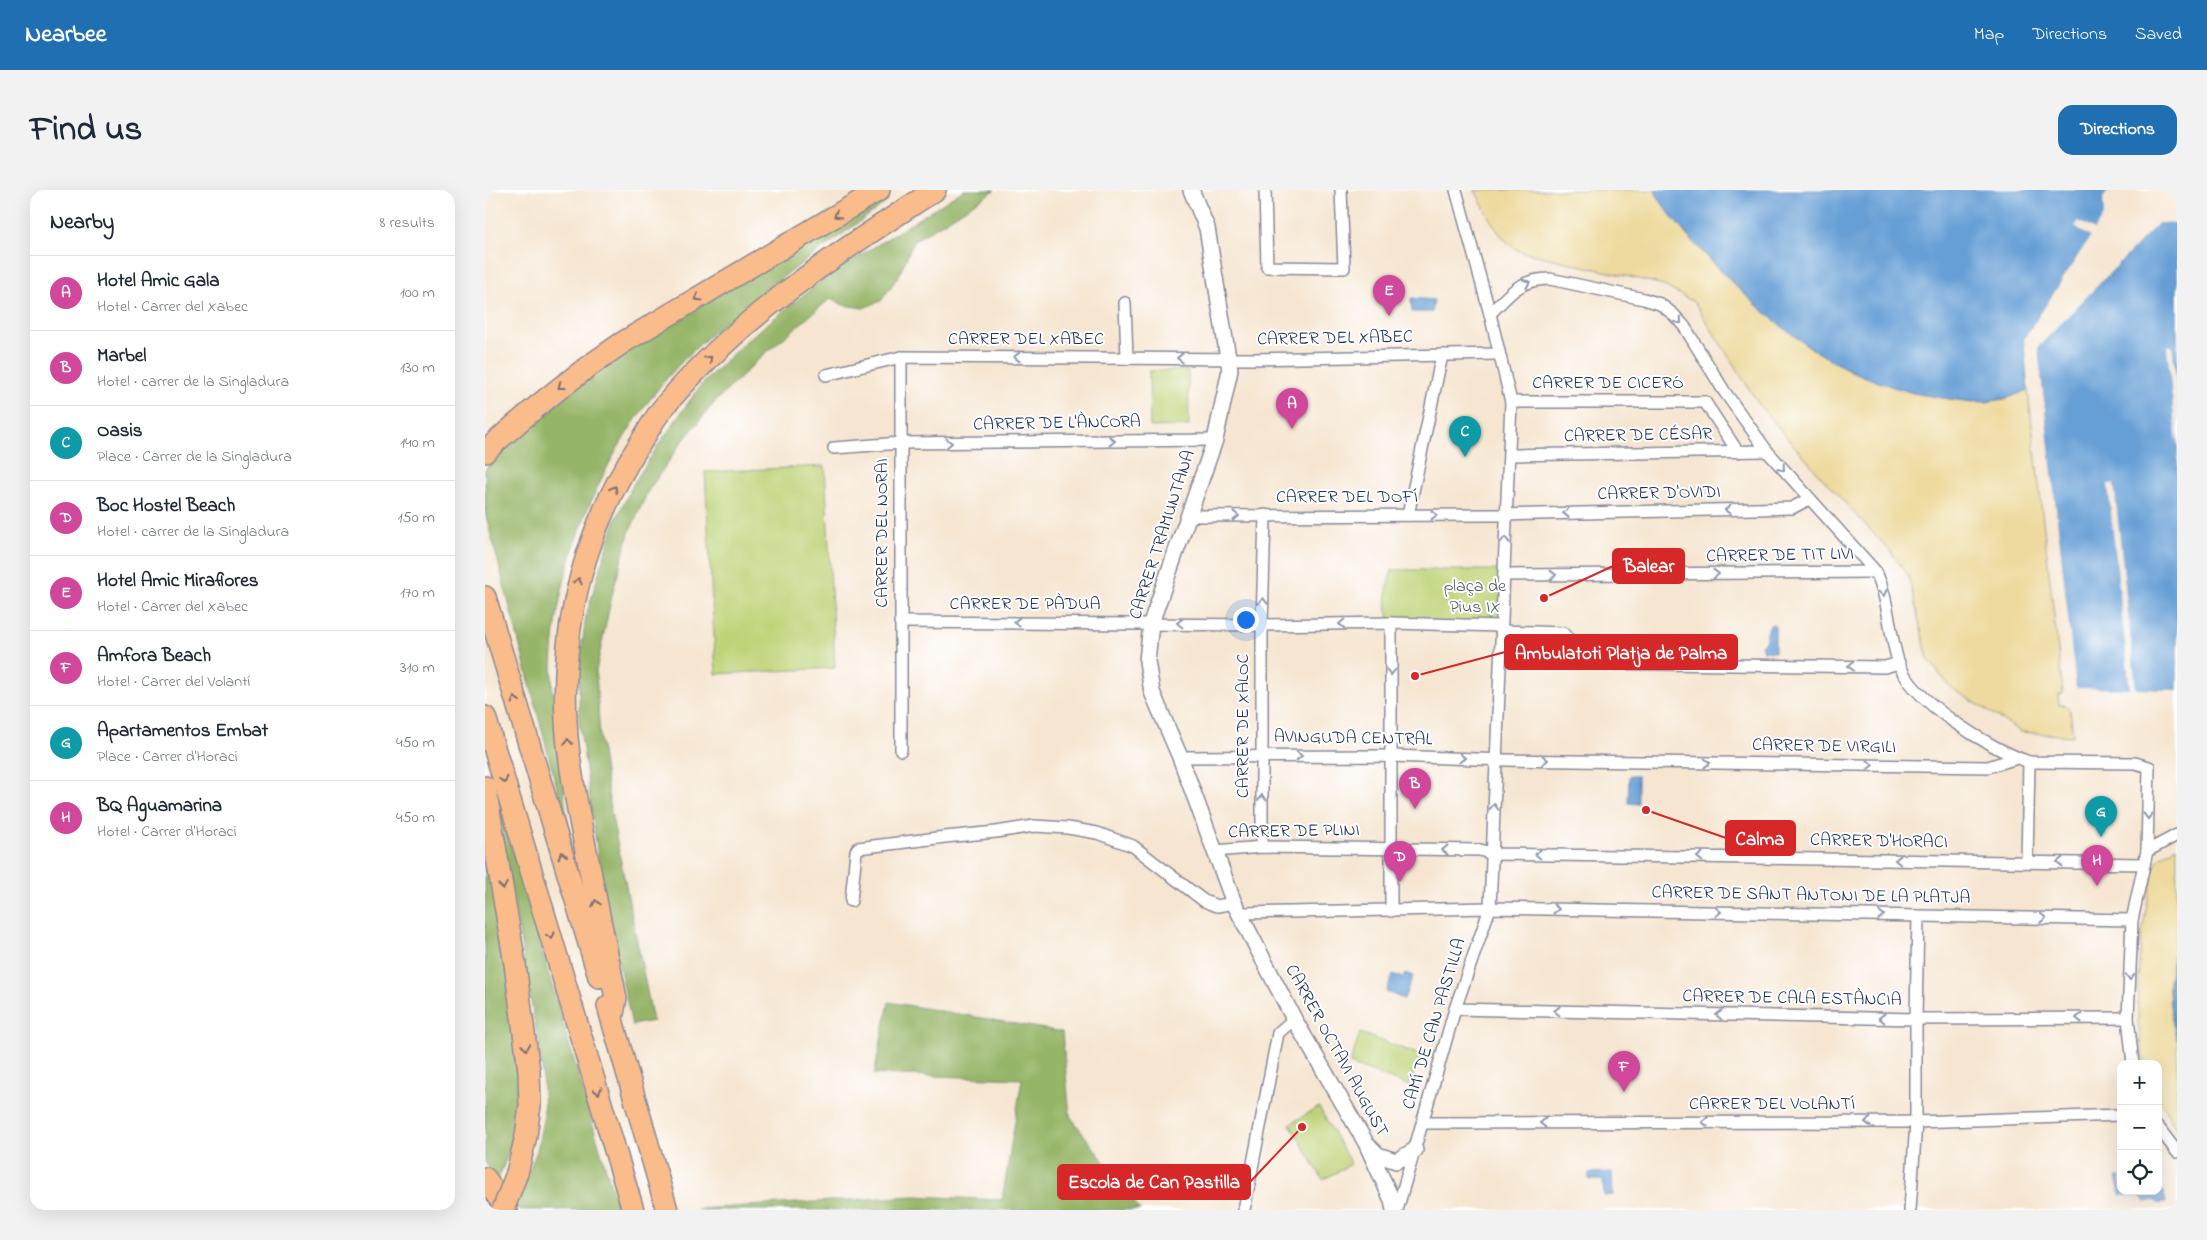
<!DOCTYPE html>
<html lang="en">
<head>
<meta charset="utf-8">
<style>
  :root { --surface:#fff; --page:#f2f2f3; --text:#1f2937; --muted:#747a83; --line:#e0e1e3; --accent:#1f6fb2 }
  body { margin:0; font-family:"Indie Flower",sans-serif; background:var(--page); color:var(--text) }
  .controls { position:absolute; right:15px; bottom:15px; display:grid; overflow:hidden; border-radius:10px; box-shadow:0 5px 20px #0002 }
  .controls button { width:45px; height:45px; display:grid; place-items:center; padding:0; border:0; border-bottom:1px solid var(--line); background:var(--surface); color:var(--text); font:25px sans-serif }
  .you { position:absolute; left:760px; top:429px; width:18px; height:18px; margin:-12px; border:4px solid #fff; border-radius:50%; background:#1a73e8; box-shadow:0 0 0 8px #1a73e833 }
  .badge { display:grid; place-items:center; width:32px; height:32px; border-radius:50%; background:var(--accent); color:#fff; font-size:16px; font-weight:700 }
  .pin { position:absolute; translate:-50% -41px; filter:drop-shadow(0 1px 2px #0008) }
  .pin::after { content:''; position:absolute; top:26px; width:18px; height:15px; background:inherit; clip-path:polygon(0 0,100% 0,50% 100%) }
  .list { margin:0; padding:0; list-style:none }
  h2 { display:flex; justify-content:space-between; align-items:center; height:65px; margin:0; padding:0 20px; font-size:21px }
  h2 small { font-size:16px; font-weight:400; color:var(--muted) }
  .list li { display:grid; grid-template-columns:32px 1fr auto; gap:15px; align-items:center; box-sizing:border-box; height:75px; padding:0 20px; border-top:1px solid var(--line) }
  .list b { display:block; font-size:19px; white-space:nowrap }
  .list p { margin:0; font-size:16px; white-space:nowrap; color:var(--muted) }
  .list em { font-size:16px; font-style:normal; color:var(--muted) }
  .icon { flex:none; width:28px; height:28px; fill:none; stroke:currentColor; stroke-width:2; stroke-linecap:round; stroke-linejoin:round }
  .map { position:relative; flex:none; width:1692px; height:1020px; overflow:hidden; border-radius:15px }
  header { display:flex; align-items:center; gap:30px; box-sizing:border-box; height:70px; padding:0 25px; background:var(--accent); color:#fff }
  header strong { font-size:24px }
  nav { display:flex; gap:28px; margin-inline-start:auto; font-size:18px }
  .intro { display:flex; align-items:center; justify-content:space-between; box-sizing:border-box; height:120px; padding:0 30px }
  h1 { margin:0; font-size:35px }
  .button { padding:12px 22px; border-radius:15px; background:var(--accent); color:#fff; font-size:18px; font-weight:700 }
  main { display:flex; gap:30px; padding:0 30px }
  aside { flex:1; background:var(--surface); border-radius:15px; box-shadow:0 5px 20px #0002 }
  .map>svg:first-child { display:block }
</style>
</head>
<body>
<header>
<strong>Nearbee</strong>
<nav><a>Map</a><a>Directions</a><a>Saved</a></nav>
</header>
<div class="intro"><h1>Find us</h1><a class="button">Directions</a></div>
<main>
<aside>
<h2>Nearby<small>8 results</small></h2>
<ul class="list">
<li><span class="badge" style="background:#d1479c">A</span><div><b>Hotel Amic Gala</b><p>Hotel · Carrer del Xabec</p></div><em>100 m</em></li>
<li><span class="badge" style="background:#d1479c">B</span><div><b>Marbel</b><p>Hotel · carrer de la Singladura</p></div><em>130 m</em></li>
<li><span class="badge" style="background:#0f9aa8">C</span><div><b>Oasis</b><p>Place · Carrer de la Singladura</p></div><em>140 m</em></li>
<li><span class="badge" style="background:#d1479c">D</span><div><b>Boc Hostel Beach</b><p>Hotel · carrer de la Singladura</p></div><em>150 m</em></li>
<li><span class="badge" style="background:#d1479c">E</span><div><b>Hotel Amic Miraflores</b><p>Hotel · Carrer del Xabec</p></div><em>170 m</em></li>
<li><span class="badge" style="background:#d1479c">F</span><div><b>Amfora Beach</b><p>Hotel · Carrer del Volantí</p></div><em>310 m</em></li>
<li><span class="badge" style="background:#0f9aa8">G</span><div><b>Apartamentos Embat</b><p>Place · Carrer d'Horaci</p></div><em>450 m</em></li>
<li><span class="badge" style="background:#d1479c">H</span><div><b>BQ Aguamarina</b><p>Hotel · Carrer d'Horaci</p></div><em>450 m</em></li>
</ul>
</aside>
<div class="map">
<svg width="1692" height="1020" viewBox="0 0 1692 1020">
  <rect width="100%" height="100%" fill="#fff"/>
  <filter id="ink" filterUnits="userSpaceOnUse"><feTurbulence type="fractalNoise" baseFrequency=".02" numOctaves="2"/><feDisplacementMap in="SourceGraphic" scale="10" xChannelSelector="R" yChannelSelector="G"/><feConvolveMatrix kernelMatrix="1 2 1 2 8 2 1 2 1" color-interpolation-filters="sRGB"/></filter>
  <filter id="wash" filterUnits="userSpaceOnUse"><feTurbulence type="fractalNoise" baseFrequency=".0096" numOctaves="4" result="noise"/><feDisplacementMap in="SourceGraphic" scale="20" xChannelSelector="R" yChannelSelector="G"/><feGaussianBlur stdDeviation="1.12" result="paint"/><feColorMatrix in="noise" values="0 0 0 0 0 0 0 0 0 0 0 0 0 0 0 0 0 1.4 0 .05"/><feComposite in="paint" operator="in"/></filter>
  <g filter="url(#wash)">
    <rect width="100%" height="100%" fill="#f6e6d1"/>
    <g fill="#bed377" stroke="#6c816a">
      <path d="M 703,180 L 704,236 L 665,237 L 664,181 Z"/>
      <path d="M 340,276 L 350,478 L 231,484 L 220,282 Z"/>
      <path d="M 907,380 L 1019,380 L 1016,436 L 906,433 C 898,417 902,396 907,380 Z"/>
      <path d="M 875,843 L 936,865 L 924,896 L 865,874 Z"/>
      <path d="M 834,917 L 866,974 L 838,990 L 805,934 Z"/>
    </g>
    <g fill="#96b568" stroke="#587263">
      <path d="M 479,0 L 510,0 L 429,51 L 414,85 L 396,111 L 378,118 L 358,115 L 346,108 L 276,167 L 229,213 L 197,252 L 163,301 L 144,343 L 127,405 L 111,481 L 115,549 L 126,622 L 168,831 L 147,835 L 118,702 L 94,531 L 94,480 L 101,426 L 129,333 L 149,293 L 174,254 L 216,195 L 261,151 L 337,90 Z"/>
      <path d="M 400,5 L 403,11 C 340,58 272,102 214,155 C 127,235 67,370 67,488 C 67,503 70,518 72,533 C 75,569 79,605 83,640 L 0,322 L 0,280 L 4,274 L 99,190 L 175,140 Z"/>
      <path d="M 9,598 L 133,1020 L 35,1020 L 30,1014 L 52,961 L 59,925 L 57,875 Z"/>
      <path d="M 0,642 L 21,773 L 32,873 L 32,914 L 25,959 L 12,992 L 0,972 Z"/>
      <path d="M 404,812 L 577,842 L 585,926 L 655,1020 L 212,1020 L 212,1019 L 430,1006 L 517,1010 L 537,889 L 389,884 Z"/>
    </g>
    <g fill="#eeda9e" stroke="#84847e">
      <path d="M 990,0 L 1169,0 L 1201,45 L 1254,100 L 1327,159 L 1365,181 L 1427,203 L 1485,212 L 1502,212 L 1521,209 L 1543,200 L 1578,504 L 1573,505 L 1574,515 L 1580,515 L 1585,520 L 1588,546 L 1536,542 L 1465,497 L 1443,469 L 1423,385 L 1405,361 L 1338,289 L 1275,216 L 1209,112 L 1175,94 L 1034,61 C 1011,47 1002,23 990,0 Z"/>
      <path d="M 1692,657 L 1692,752 L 1683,794 L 1686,823 L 1692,850 L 1692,941 L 1673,906 L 1673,874 L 1660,874 C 1646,825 1654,749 1665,699 C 1667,691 1667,681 1671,673 C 1676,665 1684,661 1692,657 Z"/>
    </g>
    <g fill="#669fd5" stroke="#40679a">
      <path d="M 1169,0 L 1624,0 L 1618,8 L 1620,24 L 1539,149 L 1543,200 C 1506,215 1490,213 1451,207 C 1358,192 1292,140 1229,73 C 1207,50 1184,28 1169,0 Z"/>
      <path d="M 1674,33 L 1692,33 L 1692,500 L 1591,499 L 1553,157 Z"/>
      <path d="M 926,108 L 949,110 L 947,122 L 927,122 Z"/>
      <path d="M 1287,434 L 1290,436 L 1290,462 L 1278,461 L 1276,455 L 1280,452 L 1284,436 Z"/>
      <path d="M 1144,586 L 1153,586 L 1153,614 L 1143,613 Z"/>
      <path d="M 1692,752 L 1692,850 C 1682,816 1682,786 1692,752 Z"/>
      <path d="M 920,783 L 928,786 L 919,809 L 901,802 L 908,784 L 918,788 Z"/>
      <path d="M 1127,982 L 1128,1005 L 1119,1006 L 1118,990 L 1104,990 L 1104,983 Z"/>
      <path d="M 1636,986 L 1636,1001 L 1673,1001 L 1673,996 L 1679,1003 L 1681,1013 L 1673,1013 L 1669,1010 L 1660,1012 L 1655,1006 L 1635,1005 L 1631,987 Z"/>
    </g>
    <g fill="#f6e6d1">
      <path d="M 1624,0 L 1626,0 L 1621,9 L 1622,25 L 1542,149 L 1546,200 L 1544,203 L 1539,149 L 1605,47 L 1590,36 L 1594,31 L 1609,40 L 1619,24 L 1618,8 Z"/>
      <path d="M 1673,30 L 1692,31 L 1692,33 L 1673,33 L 1553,157 L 1591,498 L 1645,499 L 1623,294 L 1629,294 L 1651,499 L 1692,500 L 1692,502 L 1590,501 L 1588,499 L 1551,157 Z"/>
      <path d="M 1682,156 L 1687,156 L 1692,200 L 1692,255 Z"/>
    </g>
  </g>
  <g filter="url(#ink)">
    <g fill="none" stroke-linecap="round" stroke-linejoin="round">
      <defs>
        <g id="minor">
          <path d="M 780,0 L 782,77 L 859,78 L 856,0"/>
          <path d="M 640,113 L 642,168"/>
          <path d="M 1005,124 C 1025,103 1035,89 1065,89 L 1159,109 L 1175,114 L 1188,124 L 1199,136 L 1239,201 L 1282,261 L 1391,382 C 1404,410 1404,442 1413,471 C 1426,512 1506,559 1544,572 L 1650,573 L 1664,577 L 1662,661 L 1647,730 L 1643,828 L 1648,874"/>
          <path d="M 416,167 L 416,560"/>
          <path d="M 341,185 L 416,167 L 768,169 L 1013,164"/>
          <path d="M 1026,212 L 1220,212"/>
          <path d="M 1220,212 L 1253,262"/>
          <path d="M 349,258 L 416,253 L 730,250"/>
          <path d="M 1024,265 L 1282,261"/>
          <path d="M 923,325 L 957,165"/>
          <path d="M 702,326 L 1010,325 L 1307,318 L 1324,309"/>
          <path d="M 1019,385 L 1391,382"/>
          <path d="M 415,432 L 777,435 L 906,433 L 1016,436"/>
          <path d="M 1016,441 L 1079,443 L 1102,473 L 1400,477 L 1414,473"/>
          <path d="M 695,567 L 906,566 L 1020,570 L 1503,577 L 1532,568"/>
          <path d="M 777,657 L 777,435 L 780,325"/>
          <path d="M 730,661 L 777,657 L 995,660 L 1008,664 L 1659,674"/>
          <path d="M 1662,661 L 1692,645"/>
          <path d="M 1542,672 L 1544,572"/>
          <path d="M 366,711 L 371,661 L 373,658 L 460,647 L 511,642 L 549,636 L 583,638 L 612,643 L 648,656 L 719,711 L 732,716 L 749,713"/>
          <path d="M 906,721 L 906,433"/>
          <path d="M 754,723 L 1005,718 L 1647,730"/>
          <path d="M 970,819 L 1431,829 L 1643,828"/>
          <path d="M 938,933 L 1431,932 L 1636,925"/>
          <path d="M 1673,937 L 1692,962"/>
          <path d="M 759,1020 L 793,843 L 809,829"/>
          <path d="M 912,1020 L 970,819 L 1005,718 L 1026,212 L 1005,124 L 971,0"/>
          <path d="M 1425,1020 L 1431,932 L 1431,829 L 1433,726"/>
        </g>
        <g id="tertiary">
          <path d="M 706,0 L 722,38 L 745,180 L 730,250 L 666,433 L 662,471 L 667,502 L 695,567 L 749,713 L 809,829 L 881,953 L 907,1010 L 909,1020"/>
          <path d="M 884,956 L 893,965 L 911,971 L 930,960"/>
        </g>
        <g id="motorway">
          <path d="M 0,262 C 43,222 88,186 137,153 L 394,0"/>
          <path d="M 0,407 L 114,787"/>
          <path d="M 0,527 L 148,1020"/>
          <path d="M 0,597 L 30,774 L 44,881 L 45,915 L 41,946 L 32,983"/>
          <path d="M 123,816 L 182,1020"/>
          <path d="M 127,829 L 131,808 C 120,754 109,700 98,646 C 91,609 83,570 81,531 C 76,430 100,340 154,255 C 162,243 169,229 178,218 C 252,128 353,63 450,0"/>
          <path d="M 0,988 L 22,1020"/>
        </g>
      </defs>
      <use href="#minor" stroke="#888a98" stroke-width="14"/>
      <use href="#tertiary" stroke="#888a98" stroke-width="18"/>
      <use href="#motorway" stroke="#888a98" stroke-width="24"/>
      <use href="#minor" stroke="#fff" stroke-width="11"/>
      <use href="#tertiary" stroke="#fff" stroke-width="15"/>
      <use href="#motorway" stroke="#fabc8b" stroke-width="21"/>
      <defs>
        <path id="motorway-bridge" d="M 18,1020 L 32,983"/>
      </defs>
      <use href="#motorway-bridge" stroke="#888a98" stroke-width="24" stroke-linecap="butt"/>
      <use href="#motorway-bridge" stroke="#fabc8b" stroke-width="21"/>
    </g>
    <defs><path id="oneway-chevron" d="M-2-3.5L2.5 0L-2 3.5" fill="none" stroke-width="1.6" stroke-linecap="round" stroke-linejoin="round" transform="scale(1.25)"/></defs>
    <g stroke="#7f6e72">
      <use href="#oneway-chevron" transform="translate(352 25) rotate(149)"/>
      <use href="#oneway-chevron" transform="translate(213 108) rotate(149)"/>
      <use href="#oneway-chevron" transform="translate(224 169) rotate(-44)"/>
      <use href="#oneway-chevron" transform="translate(76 196) rotate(143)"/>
      <use href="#oneway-chevron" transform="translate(129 299) rotate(-62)"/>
      <use href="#oneway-chevron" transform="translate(93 391) rotate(-77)"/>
      <use href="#oneway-chevron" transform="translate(30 510) rotate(-107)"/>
      <use href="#oneway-chevron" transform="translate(83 552) rotate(-97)"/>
      <use href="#oneway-chevron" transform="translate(19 590) rotate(74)"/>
      <use href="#oneway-chevron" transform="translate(77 665) rotate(-107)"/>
      <use href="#oneway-chevron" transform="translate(18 696) rotate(80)"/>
      <use href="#oneway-chevron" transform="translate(111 713) rotate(-102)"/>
      <use href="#oneway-chevron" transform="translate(66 746) rotate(73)"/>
      <use href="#oneway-chevron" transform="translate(41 857) rotate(83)"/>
      <use href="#oneway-chevron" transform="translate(113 901) rotate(73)"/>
    </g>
    <g stroke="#8d97ae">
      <use href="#oneway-chevron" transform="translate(1042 93) rotate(-22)"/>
      <use href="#oneway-chevron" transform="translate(1194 131) rotate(50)"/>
      <use href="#oneway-chevron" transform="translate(532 167) rotate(-180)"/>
      <use href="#oneway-chevron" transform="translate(695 168) rotate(-180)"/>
      <use href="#oneway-chevron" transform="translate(627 251) rotate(-1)"/>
      <use href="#oneway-chevron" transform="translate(464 253) rotate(-1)"/>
      <use href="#oneway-chevron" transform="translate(1297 278) rotate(49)"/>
      <use href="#oneway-chevron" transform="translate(1243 320) rotate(179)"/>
      <use href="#oneway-chevron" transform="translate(1081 323) rotate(179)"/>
      <use href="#oneway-chevron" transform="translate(949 325)"/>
      <use href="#oneway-chevron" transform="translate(751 326)"/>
      <use href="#oneway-chevron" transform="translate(1020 350) rotate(-88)"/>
      <use href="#oneway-chevron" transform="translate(1231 384) rotate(-1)"/>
      <use href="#oneway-chevron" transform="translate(1068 385) rotate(-1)"/>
      <use href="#oneway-chevron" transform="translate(1398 403) rotate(78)"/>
      <use href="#oneway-chevron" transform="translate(778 411) rotate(-89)"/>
      <use href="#oneway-chevron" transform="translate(532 432) rotate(-180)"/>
      <use href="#oneway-chevron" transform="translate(695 433) rotate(-179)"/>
      <use href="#oneway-chevron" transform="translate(857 434) rotate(179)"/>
      <use href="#oneway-chevron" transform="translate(1366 476) rotate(-179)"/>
      <use href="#oneway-chevron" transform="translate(906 482) rotate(90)"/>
      <use href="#oneway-chevron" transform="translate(814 566)"/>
      <use href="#oneway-chevron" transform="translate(977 568) rotate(2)"/>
      <use href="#oneway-chevron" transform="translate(1060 570) rotate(1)"/>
      <use href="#oneway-chevron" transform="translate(1222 573) rotate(1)"/>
      <use href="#oneway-chevron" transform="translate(1385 575) rotate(1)"/>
      <use href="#oneway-chevron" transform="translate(777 608) rotate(-90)"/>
      <use href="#oneway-chevron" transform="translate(1009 617) rotate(-87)"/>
      <use href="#oneway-chevron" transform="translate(1663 626) rotate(91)"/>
      <use href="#oneway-chevron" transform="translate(960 660) rotate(180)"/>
      <use href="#oneway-chevron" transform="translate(1053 664) rotate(-179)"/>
      <use href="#oneway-chevron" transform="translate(1215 667) rotate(-179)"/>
      <use href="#oneway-chevron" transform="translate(1413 670) rotate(-179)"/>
      <use href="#oneway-chevron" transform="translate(1575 672) rotate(-179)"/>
      <use href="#oneway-chevron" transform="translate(1071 719) rotate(1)"/>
      <use href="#oneway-chevron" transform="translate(1233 722) rotate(1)"/>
      <use href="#oneway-chevron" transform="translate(1396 725) rotate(1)"/>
      <use href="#oneway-chevron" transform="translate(1558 728) rotate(1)"/>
      <use href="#oneway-chevron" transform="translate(1645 787) rotate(93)"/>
      <use href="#oneway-chevron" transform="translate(1072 821) rotate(-179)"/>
      <use href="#oneway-chevron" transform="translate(1234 825) rotate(-179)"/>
      <use href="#oneway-chevron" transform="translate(1397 828) rotate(-179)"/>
      <use href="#oneway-chevron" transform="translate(1594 828) rotate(180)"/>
      <use href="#oneway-chevron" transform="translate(1220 932) rotate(180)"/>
      <use href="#oneway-chevron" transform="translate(1383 932) rotate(180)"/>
      <use href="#oneway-chevron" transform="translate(1058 933) rotate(180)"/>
    </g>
  </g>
  <g text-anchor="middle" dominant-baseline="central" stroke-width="4" stroke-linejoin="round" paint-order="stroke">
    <g font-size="18" fill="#1b2f5e" stroke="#fff">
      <text transform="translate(850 149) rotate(-1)">CARRER DEL XABEC</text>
      <text x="541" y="150">CARRER DEL XABEC</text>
      <text x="1123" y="194">CARRER DE CICERÓ</text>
      <text transform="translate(572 234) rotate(-1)">CARRER DE L'ÀNCORA</text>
      <text transform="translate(1153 246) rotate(-1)">CARRER DE CÉSAR</text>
      <text transform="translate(1174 304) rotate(-1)">CARRER D'OVIDI</text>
      <text x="862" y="308">CARRER DEL DOFÍ</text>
      <text transform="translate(398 343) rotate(-90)">CARRER DEL NORAI</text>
      <text transform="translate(678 345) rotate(-72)">CARRER TRAMUNTANA</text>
      <text transform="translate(1295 366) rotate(-1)">CARRER DE TIT LIVI</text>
      <text x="540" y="415">CARRER DE PÀDUA</text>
      <text transform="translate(759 536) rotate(-90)">CARRER DE XALOC</text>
      <text transform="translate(868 549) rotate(1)">AVINGUDA CENTRAL</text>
      <text transform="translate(1339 557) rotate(1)">CARRER DE VIRGILI</text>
      <text transform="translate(809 642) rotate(-1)">CARRER DE PLINI</text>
      <text transform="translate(1394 652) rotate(1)">CARRER D'HORACI</text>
      <text transform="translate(1326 706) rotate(1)">CARRER DE SANT ANTONI DE LA PLATJA</text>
      <text transform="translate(1307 809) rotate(1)">CARRER DE CALA ESTÀNCIA</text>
      <text transform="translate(950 834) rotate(-73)">CAMÍ DE CAN PASTILLA</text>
      <text transform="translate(851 861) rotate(61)">CARRER OCTAVI AUGUST</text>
      <text x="1287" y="915">CARRER DEL VOLANTÍ</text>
    </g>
    <g font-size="18" fill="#4c6066" stroke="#fff">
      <text x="990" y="397">plaça de<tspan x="990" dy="21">Pius IX</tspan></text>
    </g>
  </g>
  <path fill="none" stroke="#d62828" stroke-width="2" d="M1059 408L1128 376M930 486L1020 462M1161 620L1241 648M817 937L765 992"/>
  <g fill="#d62828" stroke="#fff" stroke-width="2">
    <circle cx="1059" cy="408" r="5"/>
    <circle cx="930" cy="486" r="5"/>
    <circle cx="1161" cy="620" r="5"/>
    <circle cx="817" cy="937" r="5"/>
  </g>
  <g fill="#d62828" stroke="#d62828" stroke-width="2">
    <rect x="1128" y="359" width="71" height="34" rx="5"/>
    <rect x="1020" y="445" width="232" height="34" rx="5"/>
    <rect x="1241" y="631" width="69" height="34" rx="5"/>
    <rect x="573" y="975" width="192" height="34" rx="5"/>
  </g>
  <g font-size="19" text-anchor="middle" font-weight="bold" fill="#fff">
    <text x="1164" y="382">Balear</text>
    <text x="1136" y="469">Ambulatoti Platja de Palma</text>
    <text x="1275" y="655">Calma</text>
    <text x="669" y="998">Escola de Can Pastilla</text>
  </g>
</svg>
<div class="controls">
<button>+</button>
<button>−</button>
<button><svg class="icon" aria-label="locate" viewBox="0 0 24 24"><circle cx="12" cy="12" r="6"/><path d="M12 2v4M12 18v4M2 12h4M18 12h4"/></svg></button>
</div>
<div class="you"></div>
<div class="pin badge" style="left:807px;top:239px;background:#d1479c">A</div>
<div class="pin badge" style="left:930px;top:619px;background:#d1479c">B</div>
<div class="pin badge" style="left:980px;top:267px;background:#0f9aa8">C</div>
<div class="pin badge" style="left:915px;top:692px;background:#d1479c">D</div>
<div class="pin badge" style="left:904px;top:126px;background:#d1479c">E</div>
<div class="pin badge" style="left:1139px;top:902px;background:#d1479c">F</div>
<div class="pin badge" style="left:1616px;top:647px;background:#0f9aa8">G</div>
<div class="pin badge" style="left:1612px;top:696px;background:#d1479c">H</div>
</div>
</main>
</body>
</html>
